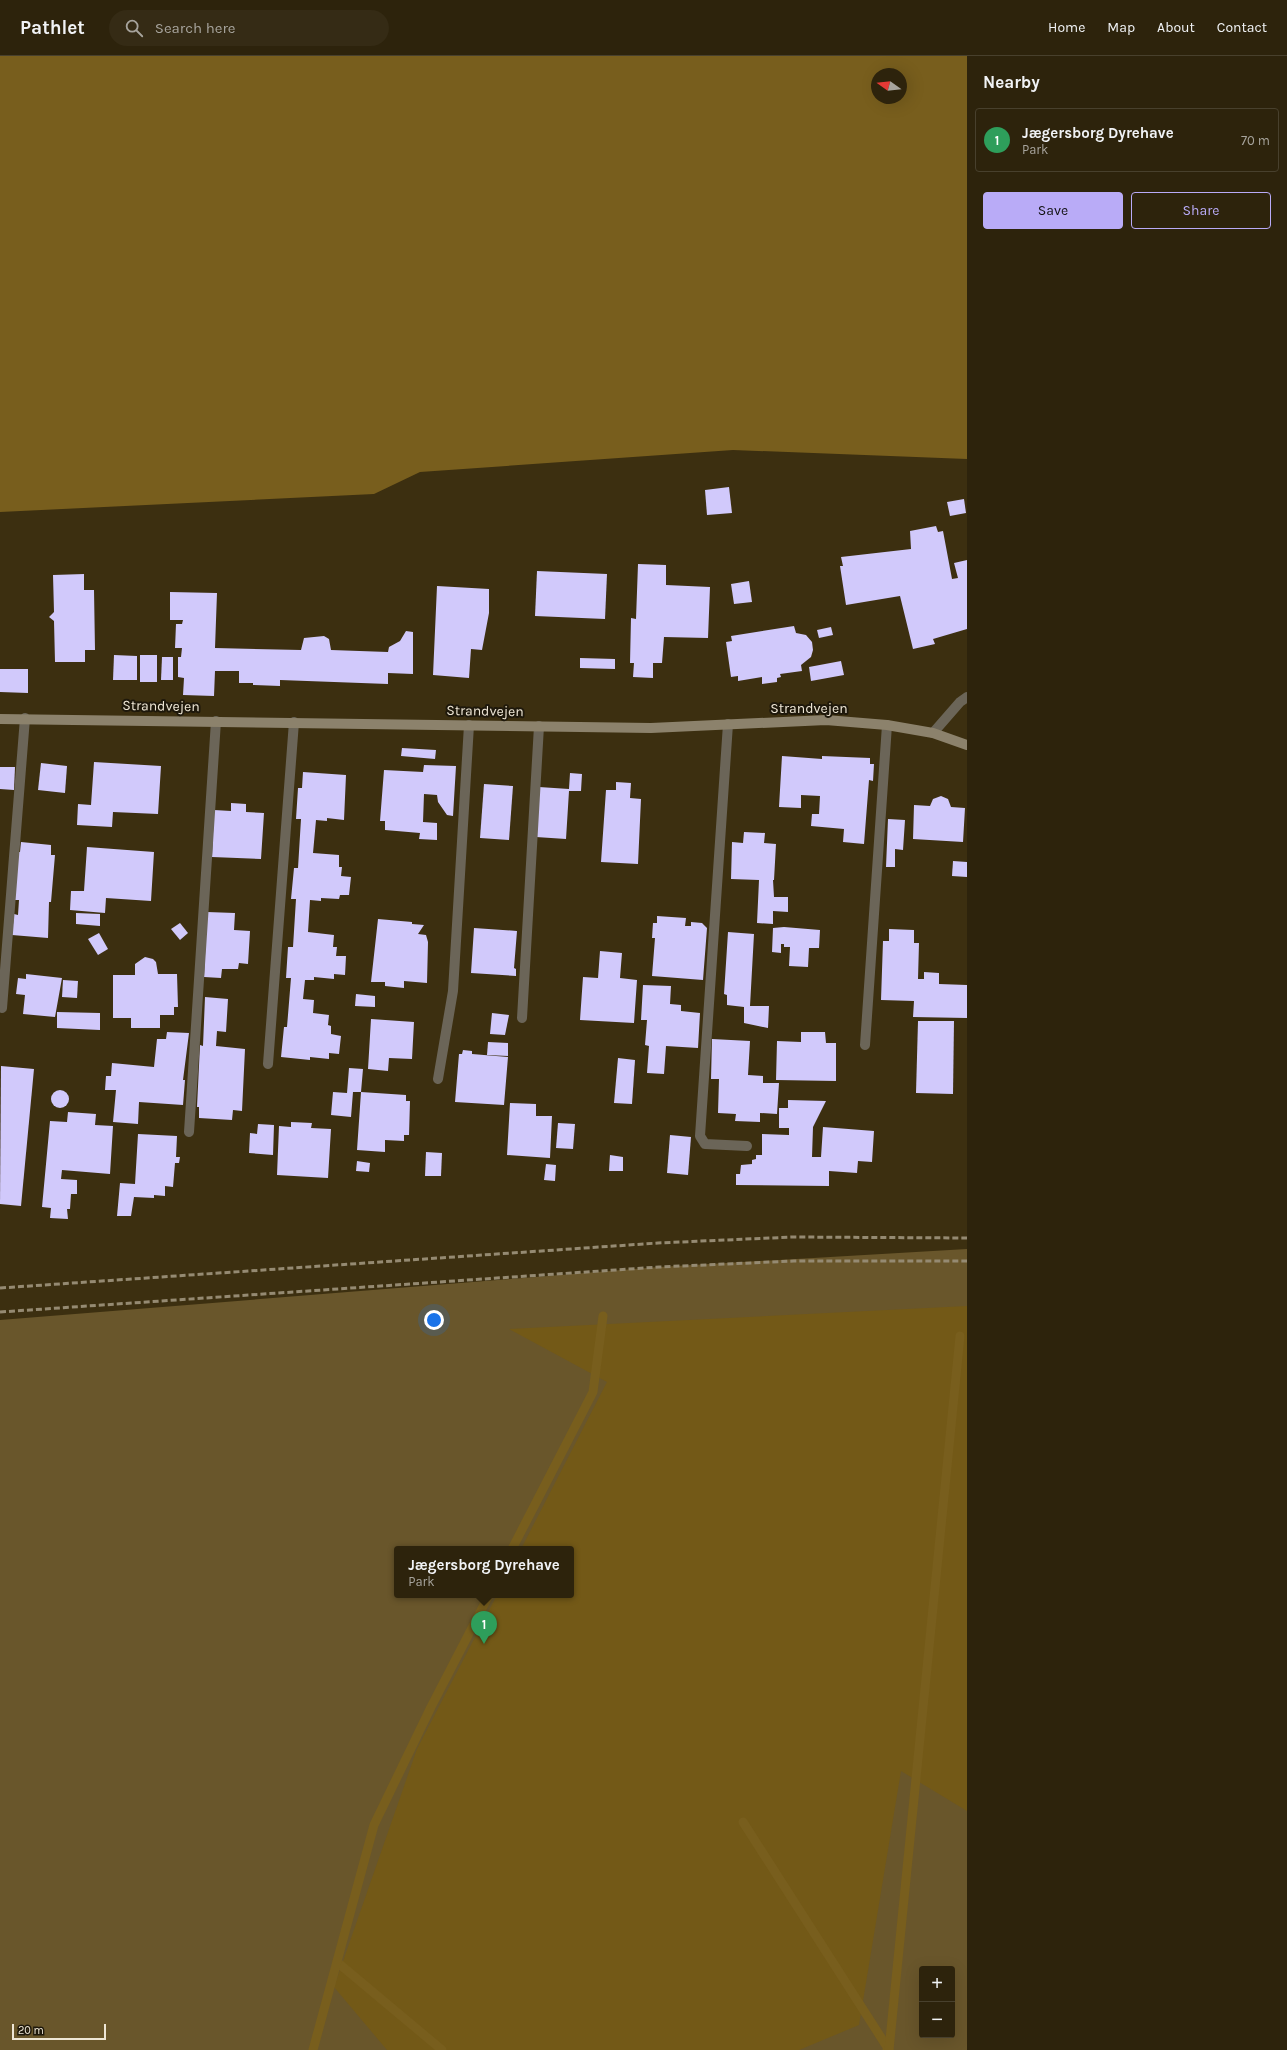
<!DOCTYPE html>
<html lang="en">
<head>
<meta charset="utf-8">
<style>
  :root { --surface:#2d230c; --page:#352b15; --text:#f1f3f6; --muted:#a7a49d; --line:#48402d; --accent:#b9abf7 }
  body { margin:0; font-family:Karla,sans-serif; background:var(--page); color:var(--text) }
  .controls { position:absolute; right:12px; bottom:12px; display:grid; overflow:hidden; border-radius:4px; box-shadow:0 4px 16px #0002 }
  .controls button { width:36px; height:36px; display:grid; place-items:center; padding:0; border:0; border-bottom:1px solid var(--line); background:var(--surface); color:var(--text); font:20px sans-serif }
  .compass { position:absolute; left:871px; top:12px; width:36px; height:36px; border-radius:50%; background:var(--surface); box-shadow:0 4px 16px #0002; rotate:285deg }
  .scale { position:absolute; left:12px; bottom:10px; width:94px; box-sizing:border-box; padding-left:4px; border:2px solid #eee6d5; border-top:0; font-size:11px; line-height:14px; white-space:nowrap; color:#eee6d5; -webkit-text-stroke:3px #1e180b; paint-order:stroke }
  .you { position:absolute; left:434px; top:1264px; width:14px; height:14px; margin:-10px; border:3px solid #fff; border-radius:50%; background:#1a73e8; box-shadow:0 0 0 6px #1a73e833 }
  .badge { display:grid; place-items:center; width:26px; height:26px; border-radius:50%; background:var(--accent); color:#fff; font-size:13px; font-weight:700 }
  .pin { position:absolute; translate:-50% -33px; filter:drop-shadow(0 1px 2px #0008) }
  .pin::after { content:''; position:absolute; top:21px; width:14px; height:12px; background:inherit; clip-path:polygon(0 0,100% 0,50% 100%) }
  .popup { position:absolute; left:394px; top:1490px; width:180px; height:52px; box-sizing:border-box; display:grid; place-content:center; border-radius:4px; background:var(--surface); filter:drop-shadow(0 1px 3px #0005); font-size:13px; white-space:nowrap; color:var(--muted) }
  .popup b { font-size:15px; color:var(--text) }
  .popup::after { content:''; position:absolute; left:50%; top:100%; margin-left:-8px; border:8px solid transparent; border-top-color:var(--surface) }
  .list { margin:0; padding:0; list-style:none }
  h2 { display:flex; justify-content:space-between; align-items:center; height:52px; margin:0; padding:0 16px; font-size:17px }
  h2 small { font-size:13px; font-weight:400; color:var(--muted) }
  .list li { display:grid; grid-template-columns:26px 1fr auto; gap:12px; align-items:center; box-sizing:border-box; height:64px; margin:0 8px 8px; padding:0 8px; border:1px solid var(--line); border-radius:4px }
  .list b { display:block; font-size:15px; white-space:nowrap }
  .list p { margin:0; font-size:13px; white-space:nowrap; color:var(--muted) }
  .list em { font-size:13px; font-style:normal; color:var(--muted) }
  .actions { display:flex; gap:8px; padding:12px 16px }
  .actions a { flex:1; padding:9px 0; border:1px solid var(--accent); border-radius:4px; text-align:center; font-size:14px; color:var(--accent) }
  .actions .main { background:var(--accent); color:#111 }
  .icon { flex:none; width:22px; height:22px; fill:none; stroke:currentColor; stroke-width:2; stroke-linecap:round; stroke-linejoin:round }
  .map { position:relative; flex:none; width:967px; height:1994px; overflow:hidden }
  header { display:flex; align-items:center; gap:24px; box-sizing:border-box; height:56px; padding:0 20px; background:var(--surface); border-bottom:1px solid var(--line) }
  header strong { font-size:19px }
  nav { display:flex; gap:22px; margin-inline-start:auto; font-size:14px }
  .search { width:280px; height:36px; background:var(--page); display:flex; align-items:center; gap:10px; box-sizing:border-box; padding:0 14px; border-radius:22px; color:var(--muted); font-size:15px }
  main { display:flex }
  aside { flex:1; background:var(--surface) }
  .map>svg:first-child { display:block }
</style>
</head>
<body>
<header>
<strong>Pathlet</strong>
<div class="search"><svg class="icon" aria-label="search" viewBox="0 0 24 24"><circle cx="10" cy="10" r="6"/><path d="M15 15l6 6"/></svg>Search here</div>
<nav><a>Home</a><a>Map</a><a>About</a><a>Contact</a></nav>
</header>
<main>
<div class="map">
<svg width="967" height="1994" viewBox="0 0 967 1994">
  <rect width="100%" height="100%" fill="#3c2f10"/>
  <path fill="#69562b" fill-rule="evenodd" d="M 967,1193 L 967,1994 L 0,1994 L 0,1264 L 659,1211 ZM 397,1493 L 571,1493 L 571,1539 L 397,1539 ZM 922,1913 L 952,1913 L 952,1979 L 922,1979 Z"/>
  <path fill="#735917" d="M 967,1250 L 967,1755 L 901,1715 L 859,1969 L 799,1994 L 387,1994 L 334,1931 L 417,1693 L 497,1539 L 571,1539 L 571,1493 L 521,1493 L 607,1326 L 509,1273 Z"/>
  <path fill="#785e1d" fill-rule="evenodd" d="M 0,0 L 967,0 L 967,403 L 733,394 L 420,416 L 374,438 L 0,456 ZM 877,18 L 901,18 L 901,42 L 877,42 Z"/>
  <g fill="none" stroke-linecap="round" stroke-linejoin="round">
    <g stroke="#785e1d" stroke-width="9">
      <path d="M 512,1493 L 593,1336 L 603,1260"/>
      <path d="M 743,1766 L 889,1994 L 887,1994"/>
      <path d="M 337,1906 L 442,1994"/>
      <path d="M 313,1994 L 374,1769 L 431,1651 L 489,1539"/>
      <path d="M 889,1994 L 960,1280"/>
    </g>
  </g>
  <g fill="#d1c9fb">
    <path d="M 729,431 L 732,457 L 707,459 L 705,434 Z"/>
    <path d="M 964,443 L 966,457 L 950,460 L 947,446 Z"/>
    <path d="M 936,470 L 938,476 L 943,475 L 952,523 L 958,522 L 954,507 L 967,504 L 967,573 L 933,583 L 935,588 L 913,593 L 900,540 L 846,549 L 840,510 L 843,510 L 841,501 L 911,493 L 910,475 Z"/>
    <path d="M 638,508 L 666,509 L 666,529 L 710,531 L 708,582 L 664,581 L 662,607 L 653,607 L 653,622 L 633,621 L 634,607 L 630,607 L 631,562 L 636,563 Z"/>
    <path d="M 537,515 L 607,518 L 605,563 L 535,560 Z"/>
    <path d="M 84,518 L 84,534 L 94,534 L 95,594 L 85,594 L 85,606 L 55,606 L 54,565 L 49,561 L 54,556 L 53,519 Z"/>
    <path d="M 749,525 L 752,546 L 734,548 L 731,528 Z"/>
    <path d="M 437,530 L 489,533 L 489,557 L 482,594 L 471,593 L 469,622 L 433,619 Z"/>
    <path d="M 170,536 L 217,537 L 215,592 L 301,594 L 304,582 L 324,580 L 329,583 L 331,594 L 388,596 L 389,591 L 400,585 L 406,575 L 413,576 L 413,618 L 388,617 L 388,628 L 280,624 L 280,630 L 253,629 L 253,627 L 239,627 L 239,615 L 215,615 L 214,640 L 183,639 L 184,622 L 178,621 L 178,601 L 181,601 L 182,592 L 175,592 L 176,568 L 182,568 L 183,564 L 170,564 Z"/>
    <path d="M 794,570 L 796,577 L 806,579 L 812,586 L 813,594 L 811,601 L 801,609 L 802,615 L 780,618 L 781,621 L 777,622 L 777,626 L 762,628 L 762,621 L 738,625 L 738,620 L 731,621 L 726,586 L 732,585 L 731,580 Z"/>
    <path d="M 831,571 L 833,579 L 819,582 L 817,574 Z"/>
    <path d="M 114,599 L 137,600 L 137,624 L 113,624 Z"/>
    <rect x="140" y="599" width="17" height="27"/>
    <path d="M 162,601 L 173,601 L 173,624 L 161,624 Z"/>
    <path d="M 580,602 L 615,603 L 615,613 L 580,612 Z"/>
    <path d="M 841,605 L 844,619 L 811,625 L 809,611 Z"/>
    <path d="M 0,613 L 28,613 L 28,637 L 0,636 Z"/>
    <path d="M 402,692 L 436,694 L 435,703 L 401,700 Z"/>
    <path d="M 782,700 L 822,703 L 822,700 L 870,702 L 870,708 L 874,708 L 873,725 L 869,724 L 864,788 L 843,786 L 844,773 L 811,770 L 812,758 L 819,758 L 820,740 L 801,739 L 801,752 L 779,751 Z"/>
    <path d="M 94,706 L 161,710 L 158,758 L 113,756 L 112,771 L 77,769 L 78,748 L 91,749 Z"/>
    <path d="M 41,707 L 67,710 L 65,737 L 38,734 Z"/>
    <path d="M 424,709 L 456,710 L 453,760 L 447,759 L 438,746 L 437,739 L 424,738 L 423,766 L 437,767 L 437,784 L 419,783 L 420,777 L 385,774 L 385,765 L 380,765 L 384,714 L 423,716 Z"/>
    <path d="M 0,711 L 15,711 L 14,734 L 0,733 Z"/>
    <path d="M 303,716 L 346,719 L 344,764 L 327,762 L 327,765 L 316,764 L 313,797 L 339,799 L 339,811 L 342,811 L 341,820 L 351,821 L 349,839 L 340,839 L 339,843 L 321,842 L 321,845 L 310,844 L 308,876 L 334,879 L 333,891 L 337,891 L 336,900 L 346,900 L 345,919 L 334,918 L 334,923 L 314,921 L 314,924 L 305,924 L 303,943 L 314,944 L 313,957 L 329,959 L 328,969 L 331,970 L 331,978 L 341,980 L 339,998 L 329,997 L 329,1003 L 310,1001 L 310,1004 L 281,1001 L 284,971 L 287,971 L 291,922 L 286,922 L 288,891 L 293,891 L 296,843 L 291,843 L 294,812 L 298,812 L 301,763 L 296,763 L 298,732 L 302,732 Z"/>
    <path d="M 570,717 L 582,718 L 581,735 L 569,735 L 566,783 L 536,781 L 539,731 L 569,733 Z"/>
    <path d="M 616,726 L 631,727 L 630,742 L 641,743 L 638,808 L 601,806 L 606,734 L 616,734 Z"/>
    <path d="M 484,728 L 513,730 L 509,784 L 480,782 Z"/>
    <path d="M 941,740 L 948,743 L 951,751 L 965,752 L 963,786 L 913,783 L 914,749 L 930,750 L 933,743 Z"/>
    <path d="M 231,747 L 246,748 L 246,756 L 264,757 L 261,803 L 212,801 L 214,754 L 231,755 Z"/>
    <path d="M 888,763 L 905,764 L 903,794 L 895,793 L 895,811 L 886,811 Z"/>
    <path d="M 744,776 L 765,777 L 764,787 L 776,788 L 774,824 L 773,824 L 774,841 L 788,841 L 788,856 L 773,855 L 773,868 L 757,867 L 759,824 L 731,823 L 732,786 L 743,787 Z"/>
    <path d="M 21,786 L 51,789 L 51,799 L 55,799 L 51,846 L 49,846 L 48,882 L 12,879 L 14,858 L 18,859 L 19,844 L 12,844 L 17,796 L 20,796 Z"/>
    <path d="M 87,791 L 154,796 L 151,845 L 106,842 L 105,857 L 70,854 L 71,835 L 84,835 Z"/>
    <path d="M 953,805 L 967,806 L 967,821 L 952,820 Z"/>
    <path d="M 207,856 L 235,857 L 234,874 L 250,875 L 248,908 L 239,907 L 238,913 L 222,913 L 221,922 L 204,921 Z"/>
    <path d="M 76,857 L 100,858 L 100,870 L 76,868 Z"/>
    <path d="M 657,860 L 686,862 L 685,870 L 691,870 L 691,866 L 702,867 L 707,872 L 703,924 L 652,920 L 655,882 L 652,882 L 653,867 L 657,867 Z"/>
    <path d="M 378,863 L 412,866 L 412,868 L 424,869 L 418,878 L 426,879 L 428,886 L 427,927 L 404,925 L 404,932 L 385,930 L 385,926 L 371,926 Z"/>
    <path d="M 180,867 L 188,877 L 180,884 L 171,873 Z"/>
    <path d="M 784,871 L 820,874 L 819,892 L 809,892 L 808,911 L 789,910 L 790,891 L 784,891 L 784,888 L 781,888 L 781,897 L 772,896 L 773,872 Z"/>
    <path d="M 474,872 L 517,875 L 514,912 L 516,913 L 516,920 L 471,917 Z"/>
    <path d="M 889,873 L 914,874 L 914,887 L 919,887 L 918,923 L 924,923 L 924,916 L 939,917 L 939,928 L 967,929 L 967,962 L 913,961 L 914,945 L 881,944 L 883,885 L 889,885 Z"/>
    <path d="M 728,876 L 754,878 L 750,950 L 769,950 L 768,972 L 744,967 L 744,951 L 727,949 L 727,939 L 724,938 Z"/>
    <path d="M 99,877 L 108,893 L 98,899 L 88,883 Z"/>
    <path d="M 600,895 L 622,897 L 620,922 L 637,924 L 634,967 L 580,964 L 583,921 L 598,922 Z"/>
    <path d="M 145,901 L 153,903 L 156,906 L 158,918 L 177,918 L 178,951 L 174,951 L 174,959 L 160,959 L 160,972 L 131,972 L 131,962 L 113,962 L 113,919 L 135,919 L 135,908 Z"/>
    <path d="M 26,918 L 62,922 L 55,961 L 23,958 L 25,939 L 16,938 L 18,922 L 26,923 Z"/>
    <path d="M 63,924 L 78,925 L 77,942 L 62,941 Z"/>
    <path d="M 643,929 L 671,930 L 670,948 L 681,949 L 681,955 L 700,957 L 698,992 L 666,990 L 664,1018 L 647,1017 L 649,990 L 645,989 L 647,964 L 641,964 Z"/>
    <path d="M 356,938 L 375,940 L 375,951 L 355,950 Z"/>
    <path d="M 205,941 L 228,943 L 226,976 L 217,975 L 216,990 L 245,993 L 242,1055 L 233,1054 L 232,1064 L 199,1062 L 199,1051 L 197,1051 L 200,989 L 203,990 Z"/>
    <path d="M 57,956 L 100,957 L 100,974 L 57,972 Z"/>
    <path d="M 492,957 L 509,959 L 505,979 L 490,978 Z"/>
    <path d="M 371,963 L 414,966 L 412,1003 L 389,1002 L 388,1015 L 368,1013 Z"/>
    <path d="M 918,965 L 954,965 L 953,1038 L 916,1037 Z"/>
    <path d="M 167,976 L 189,977 L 183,1024 L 185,1024 L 183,1049 L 139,1046 L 138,1068 L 113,1066 L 116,1034 L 105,1034 L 106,1020 L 111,1020 L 112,1007 L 154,1011 L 157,983 L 166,983 Z"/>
    <path d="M 801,976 L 825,976 L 826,987 L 836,987 L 836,1025 L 776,1024 L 777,985 L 801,986 Z"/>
    <path d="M 712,983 L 750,985 L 748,1019 L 763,1020 L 763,1027 L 779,1027 L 777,1058 L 760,1057 L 760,1066 L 735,1065 L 736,1058 L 718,1057 L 719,1023 L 711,1023 Z"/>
    <path d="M 488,986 L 508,987 L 508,1000 L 487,999 Z"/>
    <path d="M 463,994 L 472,995 L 472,998 L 508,1001 L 504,1049 L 455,1046 L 459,998 L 462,998 Z"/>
    <path d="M 618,1002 L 635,1004 L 632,1048 L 614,1047 Z"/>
    <path d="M 1,1010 L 34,1013 L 21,1150 L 0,1148 Z"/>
    <path d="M 349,1012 L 363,1013 L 361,1036 L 353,1036 L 351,1061 L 331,1059 L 333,1036 L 347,1037 Z"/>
    <circle cx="60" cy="1043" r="9"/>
    <path d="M 361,1036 L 406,1039 L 406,1045 L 410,1045 L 409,1079 L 404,1079 L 404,1085 L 385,1084 L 385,1096 L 357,1094 Z"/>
    <path d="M 788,1044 L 826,1045 L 813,1071 L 812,1101 L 821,1101 L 823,1071 L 874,1075 L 872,1106 L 858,1105 L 857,1117 L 829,1115 L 829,1130 L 736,1129 L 736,1118 L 740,1118 L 741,1109 L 752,1108 L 752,1104 L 756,1103 L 756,1099 L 762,1099 L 762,1078 L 789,1079 L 789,1072 L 779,1072 L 779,1052 L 788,1052 Z"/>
    <path d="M 510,1047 L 536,1048 L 536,1060 L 552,1060 L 550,1102 L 507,1099 Z"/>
    <path d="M 68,1056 L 96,1058 L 95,1069 L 113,1070 L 110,1118 L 62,1114 L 61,1123 L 77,1124 L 77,1138 L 71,1138 L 70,1153 L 67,1153 L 68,1163 L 50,1162 L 51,1152 L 42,1151 L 50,1065 L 67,1066 Z"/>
    <path d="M 291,1066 L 312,1067 L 311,1072 L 331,1073 L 328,1122 L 277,1119 L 279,1070 L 291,1071 Z"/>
    <path d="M 558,1067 L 575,1068 L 573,1093 L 556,1092 Z"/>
    <path d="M 258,1068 L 274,1069 L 273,1099 L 249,1097 L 250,1077 L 257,1078 Z"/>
    <path d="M 138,1078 L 177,1080 L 176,1101 L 180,1101 L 179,1107 L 175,1107 L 173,1131 L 165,1130 L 165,1140 L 154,1139 L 154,1142 L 134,1141 L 131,1160 L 117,1160 L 120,1127 L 135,1128 Z"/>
    <path d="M 670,1079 L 691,1081 L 688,1119 L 667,1117 Z"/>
    <path d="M 426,1096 L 442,1097 L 441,1120 L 425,1120 Z"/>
    <path d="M 610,1099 L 623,1101 L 623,1115 L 609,1115 Z"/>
    <path d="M 357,1105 L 370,1107 L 369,1116 L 356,1115 Z"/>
    <path d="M 546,1108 L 556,1109 L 555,1125 L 544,1124 Z"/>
  </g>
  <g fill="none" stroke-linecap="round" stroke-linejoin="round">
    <g stroke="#6b6558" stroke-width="10">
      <path d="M 728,668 L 700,1080 L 705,1088 L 747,1090"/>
      <path d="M 2,952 L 25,662"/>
      <path d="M 522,962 L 539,670"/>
      <path d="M 865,989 L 887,669"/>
      <path d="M 268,1008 L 294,666"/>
      <path d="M 438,1023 L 453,935 L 469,669"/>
      <path d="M 189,1076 L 216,665"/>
    </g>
    <path stroke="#6b6558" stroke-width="10" d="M 933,677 L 960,646 L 967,641"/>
    <path stroke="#8c826c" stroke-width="10" d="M 0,663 L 651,672 L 826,664 L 887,669 L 933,677 L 967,689"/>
    <g stroke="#958a72" stroke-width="3" stroke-dasharray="6 3" stroke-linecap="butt">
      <path d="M 0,1232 L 658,1187 L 793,1181 L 967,1182"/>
      <path d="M 0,1256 L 659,1211 L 794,1205 L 967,1205"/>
    </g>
  </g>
  <g text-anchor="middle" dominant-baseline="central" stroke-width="4" stroke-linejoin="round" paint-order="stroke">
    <g font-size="14" fill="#eee6d5" stroke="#1e180b">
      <text transform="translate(161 650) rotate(1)">Strandvejen</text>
      <text x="809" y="652">Strandvejen</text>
      <text transform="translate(485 655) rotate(1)">Strandvejen</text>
    </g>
  </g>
</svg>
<div class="controls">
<button>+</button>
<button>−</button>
</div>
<svg class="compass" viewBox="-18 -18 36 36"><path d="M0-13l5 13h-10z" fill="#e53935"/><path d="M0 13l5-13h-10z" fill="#a7a49d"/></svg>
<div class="scale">20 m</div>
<div class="you"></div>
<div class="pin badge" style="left:484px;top:1588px;background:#2e9e5b">1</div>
<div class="popup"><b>Jægersborg Dyrehave</b>Park</div>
</div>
<aside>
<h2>Nearby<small></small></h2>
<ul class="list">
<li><span class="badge" style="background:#2e9e5b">1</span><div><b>Jægersborg Dyrehave</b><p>Park</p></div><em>70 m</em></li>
</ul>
<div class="actions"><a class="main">Save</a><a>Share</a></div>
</aside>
</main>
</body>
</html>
